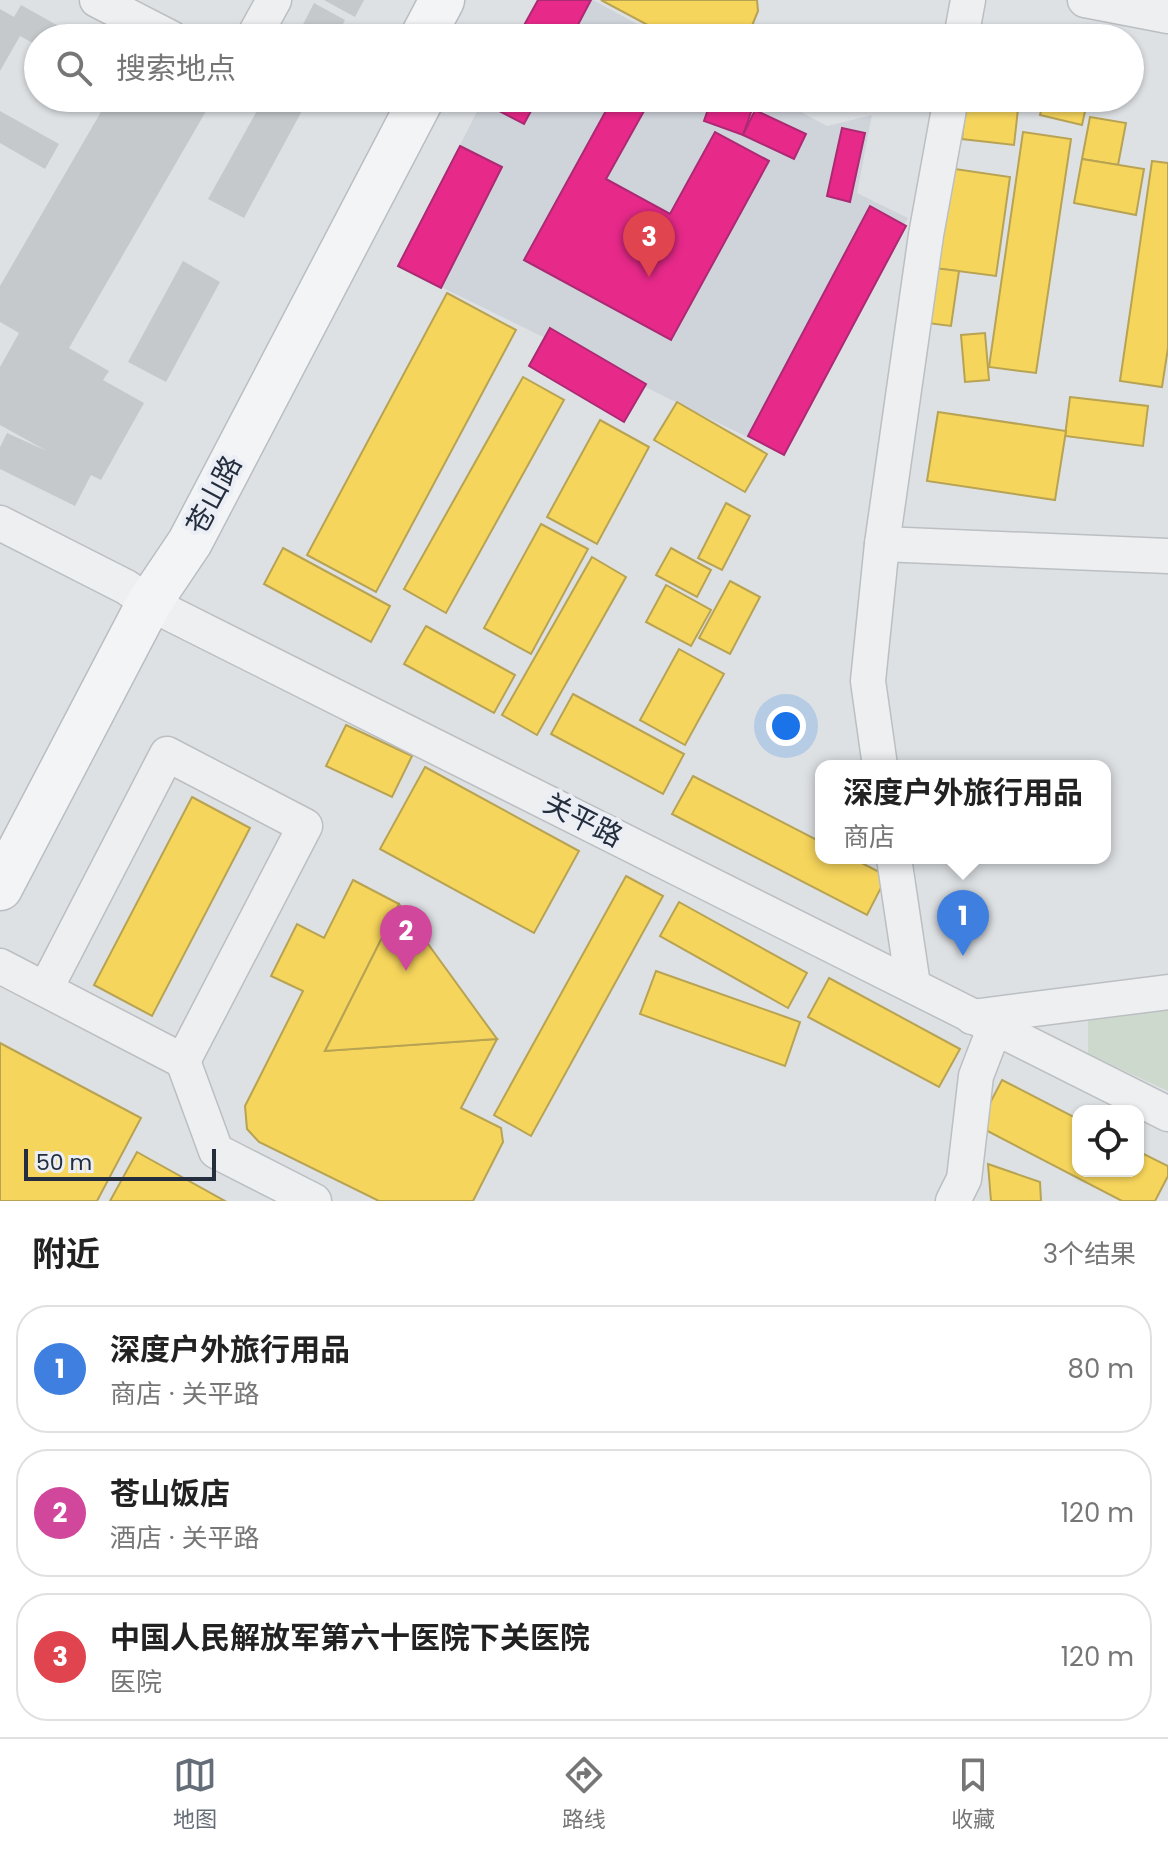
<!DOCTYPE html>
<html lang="zh">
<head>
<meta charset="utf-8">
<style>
  :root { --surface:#fff; --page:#f6f6f6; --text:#222; --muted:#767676; --line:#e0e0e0; --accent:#656d78 }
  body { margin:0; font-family:Poppins,"Noto Sans SC",sans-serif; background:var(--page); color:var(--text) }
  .controls { position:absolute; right:24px; bottom:24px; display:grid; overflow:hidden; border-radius:16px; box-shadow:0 2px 6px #0004 }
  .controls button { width:72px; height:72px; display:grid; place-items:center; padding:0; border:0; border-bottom:2px solid var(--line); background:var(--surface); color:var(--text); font:40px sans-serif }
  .scale { position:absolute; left:24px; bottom:20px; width:192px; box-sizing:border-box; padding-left:8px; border:4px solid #242e3e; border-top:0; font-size:22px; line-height:28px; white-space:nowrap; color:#242e3e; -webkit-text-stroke:6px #ebeff5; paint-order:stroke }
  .you { position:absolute; left:786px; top:726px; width:28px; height:28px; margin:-20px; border:6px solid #fff; border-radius:50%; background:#1a73e8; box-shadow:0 0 0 12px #1a73e833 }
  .badge { display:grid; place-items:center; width:52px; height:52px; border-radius:50%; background:var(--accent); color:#fff; font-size:26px; font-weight:700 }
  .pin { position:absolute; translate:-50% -66px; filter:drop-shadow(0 2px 4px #0008) }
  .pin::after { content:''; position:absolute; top:42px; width:28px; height:24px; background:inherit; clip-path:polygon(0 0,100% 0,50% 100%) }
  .popup { position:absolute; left:815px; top:760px; width:296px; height:104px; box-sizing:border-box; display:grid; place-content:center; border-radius:16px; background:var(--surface); filter:drop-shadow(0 2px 6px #0005); font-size:26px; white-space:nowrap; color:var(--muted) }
  .popup b { font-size:30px; color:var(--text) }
  .popup::after { content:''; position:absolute; left:50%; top:100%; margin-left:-16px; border:16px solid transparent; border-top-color:var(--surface) }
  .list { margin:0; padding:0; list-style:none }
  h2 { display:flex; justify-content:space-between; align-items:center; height:104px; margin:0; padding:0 32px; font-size:34px }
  h2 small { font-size:26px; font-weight:400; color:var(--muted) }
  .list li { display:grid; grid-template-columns:52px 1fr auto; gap:24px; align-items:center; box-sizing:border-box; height:128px; margin:0 16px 16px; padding:0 16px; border:2px solid var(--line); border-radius:32px }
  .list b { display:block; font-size:30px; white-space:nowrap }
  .list p { margin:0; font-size:26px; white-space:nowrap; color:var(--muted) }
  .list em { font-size:26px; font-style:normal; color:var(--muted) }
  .icon { flex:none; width:44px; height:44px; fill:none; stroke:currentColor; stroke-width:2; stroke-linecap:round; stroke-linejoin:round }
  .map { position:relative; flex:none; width:1168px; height:1201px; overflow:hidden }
  .search { position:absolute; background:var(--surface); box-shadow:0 2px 6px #0004; left:24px; right:24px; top:24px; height:88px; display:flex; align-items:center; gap:20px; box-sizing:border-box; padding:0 28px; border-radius:44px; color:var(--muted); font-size:30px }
  .sheet { height:536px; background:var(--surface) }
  nav { display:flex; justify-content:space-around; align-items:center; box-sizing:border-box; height:112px; border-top:2px solid var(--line); background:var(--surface); font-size:22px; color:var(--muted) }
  nav a { display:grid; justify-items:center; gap:4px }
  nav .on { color:var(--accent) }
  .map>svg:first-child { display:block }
</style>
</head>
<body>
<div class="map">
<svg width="1168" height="1201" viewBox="0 0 1168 1201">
  <rect width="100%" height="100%" fill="#dee1e4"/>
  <g fill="#cfd4db">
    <path d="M 538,0 L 593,0 L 663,38 L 517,38 Z"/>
    <path d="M 484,98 L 775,98 L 827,126 L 872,115 L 857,193 L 908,218 L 784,455 L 398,266 Z"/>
  </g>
  <path fill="#ced9ce" d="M 1168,1008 L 1168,1091 L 1088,1054 L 1088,1016 Z"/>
  <g fill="#f6d55c" stroke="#b7a353" stroke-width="2">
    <path d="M 601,0 L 757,0 L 758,11 L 747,38 L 672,38 Z"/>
    <path d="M 1059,31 L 1088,38 L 1057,38 Z"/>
    <path d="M 1044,98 L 1088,98 L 1082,125 L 1040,115 Z"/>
    <path d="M 966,103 L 1018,109 L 1014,145 L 962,139 Z"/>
    <path d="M 1090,117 L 1126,123 L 1118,165 L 1082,159 Z"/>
    <path d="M 1023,132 L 1071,139 L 1036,373 L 989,367 Z"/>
    <path d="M 1082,159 L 1144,169 L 1136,215 L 1074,203 Z"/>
    <path d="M 1152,161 L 1168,163 L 1168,348 L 1162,387 L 1120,381 Z"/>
    <path d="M 948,168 L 1010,177 L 996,276 L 934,268 Z"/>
    <path d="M 934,268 L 959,271 L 951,326 L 927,323 Z"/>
    <path d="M 447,293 L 516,330 L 376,592 L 307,555 Z"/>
    <path d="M 985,333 L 989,380 L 965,382 L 961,335 Z"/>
    <path d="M 523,377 L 564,400 L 446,613 L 404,589 Z"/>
    <path d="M 1070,397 L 1148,406 L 1143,446 L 1065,436 Z"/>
    <path d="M 677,402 L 767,454 L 745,492 L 654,440 Z"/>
    <path d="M 938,412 L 1066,431 L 1055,500 L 927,481 Z"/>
    <path d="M 600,420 L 649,447 L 597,544 L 547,517 Z"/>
    <path d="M 726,503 L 750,516 L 722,570 L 698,558 Z"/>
    <path d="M 541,524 L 588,549 L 531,654 L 484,628 Z"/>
    <path d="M 283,548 L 390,606 L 371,642 L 264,584 Z"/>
    <path d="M 671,548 L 711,570 L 697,597 L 656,575 Z"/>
    <path d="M 592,557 L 626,577 L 537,735 L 502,715 Z"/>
    <path d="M 730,581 L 760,597 L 730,654 L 699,638 Z"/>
    <path d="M 666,585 L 711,610 L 691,646 L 646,622 Z"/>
    <path d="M 426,626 L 515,675 L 494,713 L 404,664 Z"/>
    <path d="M 679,649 L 724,674 L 685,745 L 640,720 Z"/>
    <path d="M 573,694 L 684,754 L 663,794 L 551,734 Z"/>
    <path d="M 346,725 L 412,756 L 392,797 L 326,766 Z"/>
    <path d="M 425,767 L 579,851 L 534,933 L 380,849 Z"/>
    <path d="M 693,776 L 821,842 L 821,858 L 852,858 L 887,876 L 867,915 L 672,814 Z"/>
    <path d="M 192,797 L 250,828 L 152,1016 L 94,985 Z"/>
    <path d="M 626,876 L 663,896 L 531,1136 L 494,1115 Z"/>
    <path d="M 353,880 L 399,904 L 325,1051 L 497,1039 L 461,1108 L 501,1128 L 503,1142 L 473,1201 L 379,1201 L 259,1142 L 247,1129 L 245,1106 L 303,991 L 271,976 L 297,924 L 324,938 Z"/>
    <path d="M 679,902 L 807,973 L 788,1008 L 660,936 Z"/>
    <path d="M 399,904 L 497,1039 L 325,1051 Z"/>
    <path d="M 656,971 L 800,1022 L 785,1066 L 640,1014 Z"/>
    <path d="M 829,978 L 960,1049 L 939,1087 L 808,1017 Z"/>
    <path d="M 0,1043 L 141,1118 L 97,1201 L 0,1201 Z"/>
    <path d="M 1002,1080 L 1078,1119 L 1078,1171 L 1138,1171 L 1138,1151 L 1168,1166 L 1168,1176 L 1155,1201 L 1122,1201 L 978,1126 Z"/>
    <path d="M 137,1152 L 225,1201 L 110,1201 Z"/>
    <path d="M 988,1164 L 1040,1182 L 1041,1201 L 991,1201 Z"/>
  </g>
  <g fill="#e7298a" stroke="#ac2a73" stroke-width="2">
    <path d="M 538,0 L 591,0 L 571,38 L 517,38 Z"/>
    <path d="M 484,98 L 538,98 L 524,124 L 482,102 Z"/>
    <path d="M 613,98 L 644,111 L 606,179 L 670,214 L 715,132 L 769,161 L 671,340 L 524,260 Z"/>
    <path d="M 712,98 L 756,98 L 743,135 L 704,121 Z"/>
    <path d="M 755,110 L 806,134 L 794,159 L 743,135 Z"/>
    <path d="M 842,128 L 865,133 L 850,202 L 827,196 Z"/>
    <path d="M 460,146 L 502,167 L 441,288 L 398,266 Z"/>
    <path d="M 870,206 L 906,226 L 784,455 L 748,436 Z"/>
    <path d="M 550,328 L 646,384 L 624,422 L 529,366 Z"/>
  </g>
  <g fill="#c6c9cc">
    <path d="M 324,0 L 364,0 L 355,17 Z"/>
    <path d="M 314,3 L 345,20 L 336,38 L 296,38 Z"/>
    <path d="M 21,5 L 80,38 L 38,38 L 38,46 L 20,36 L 0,71 L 0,9 L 14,17 Z"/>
    <path d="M 109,98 L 195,98 L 209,106 L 69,348 L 109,371 L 103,380 L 144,403 L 101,480 L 91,475 L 75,506 L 0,469 L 0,447 L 7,433 L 47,451 L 0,425 L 0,367 L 19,333 L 0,322 L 0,286 Z"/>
    <path d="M 264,98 L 309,98 L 244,218 L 208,199 Z"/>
    <path d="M 0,111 L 59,144 L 45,169 L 0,143 Z"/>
    <path d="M 183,261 L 220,282 L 166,382 L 128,362 Z"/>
  </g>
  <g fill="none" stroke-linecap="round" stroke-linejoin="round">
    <defs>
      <g id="minor">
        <path d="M 97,0 L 171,38"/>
        <path d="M 1085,0 L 1168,16"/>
        <path d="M 253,38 L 274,0"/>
        <path d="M 961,38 L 968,0"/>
        <path d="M 0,523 L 126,587 L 149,603 L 1168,1114"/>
        <path d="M 882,544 L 1168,556"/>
        <path d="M 880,766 L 868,681 L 882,544 L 926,235 L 951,98"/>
        <path d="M 894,858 L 913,985"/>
        <path d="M 0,966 L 183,1061 L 305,826 L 167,754 L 46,988"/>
        <path d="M 972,1017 L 1168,992"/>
        <path d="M 183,1061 L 216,1151 L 314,1201"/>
        <path d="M 953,1201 L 964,1179 L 976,1076 L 994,1029"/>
      </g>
      <g id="major">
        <path d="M 422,38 L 442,0"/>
        <path d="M 0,888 L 149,603 L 190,542 L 422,98"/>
      </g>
    </defs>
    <use href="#minor" stroke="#bcbfc2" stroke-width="37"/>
    <use href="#major" stroke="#babec2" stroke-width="47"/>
    <use href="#minor" stroke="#edeff1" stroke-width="34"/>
    <use href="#major" stroke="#f2f4f5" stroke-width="44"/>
  </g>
  <g text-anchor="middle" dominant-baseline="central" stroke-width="8" stroke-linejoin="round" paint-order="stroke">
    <g font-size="28" fill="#242e3e" stroke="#ebeff5">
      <text transform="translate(214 495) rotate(-62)">苍山路</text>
      <text transform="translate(583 820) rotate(27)">关平路</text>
    </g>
  </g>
</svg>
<div class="controls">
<button><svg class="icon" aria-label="locate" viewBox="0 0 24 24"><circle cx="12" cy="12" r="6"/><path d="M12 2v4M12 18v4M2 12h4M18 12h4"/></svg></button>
</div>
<div class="scale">50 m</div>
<div class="you"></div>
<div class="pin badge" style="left:963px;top:956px;background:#3f7fe0">1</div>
<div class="popup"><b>深度户外旅行用品</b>商店</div>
<div class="pin badge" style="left:406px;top:971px;background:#d1479c">2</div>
<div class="pin badge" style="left:649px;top:277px;background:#e0444e">3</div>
<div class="search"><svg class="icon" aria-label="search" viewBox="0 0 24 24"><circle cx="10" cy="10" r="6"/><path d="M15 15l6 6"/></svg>搜索地点</div>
</div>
<section class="sheet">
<h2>附近<small>3个结果</small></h2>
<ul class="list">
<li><span class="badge" style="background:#3f7fe0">1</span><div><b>深度户外旅行用品</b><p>商店 · 关平路</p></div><em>80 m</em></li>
<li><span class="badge" style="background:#d1479c">2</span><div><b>苍山饭店</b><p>酒店 · 关平路</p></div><em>120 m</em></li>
<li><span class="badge" style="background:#e0444e">3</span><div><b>中国人民解放军第六十医院下关医院</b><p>医院</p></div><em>120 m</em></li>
</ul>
</section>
<nav>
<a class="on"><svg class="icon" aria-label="map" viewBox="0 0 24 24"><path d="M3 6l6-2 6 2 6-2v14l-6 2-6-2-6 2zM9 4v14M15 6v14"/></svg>地图</a>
<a><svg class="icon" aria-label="directions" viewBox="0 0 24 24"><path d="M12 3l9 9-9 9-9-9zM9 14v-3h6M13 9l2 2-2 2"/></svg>路线</a>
<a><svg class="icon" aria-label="saved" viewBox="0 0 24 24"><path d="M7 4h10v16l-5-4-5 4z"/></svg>收藏</a>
</nav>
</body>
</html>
